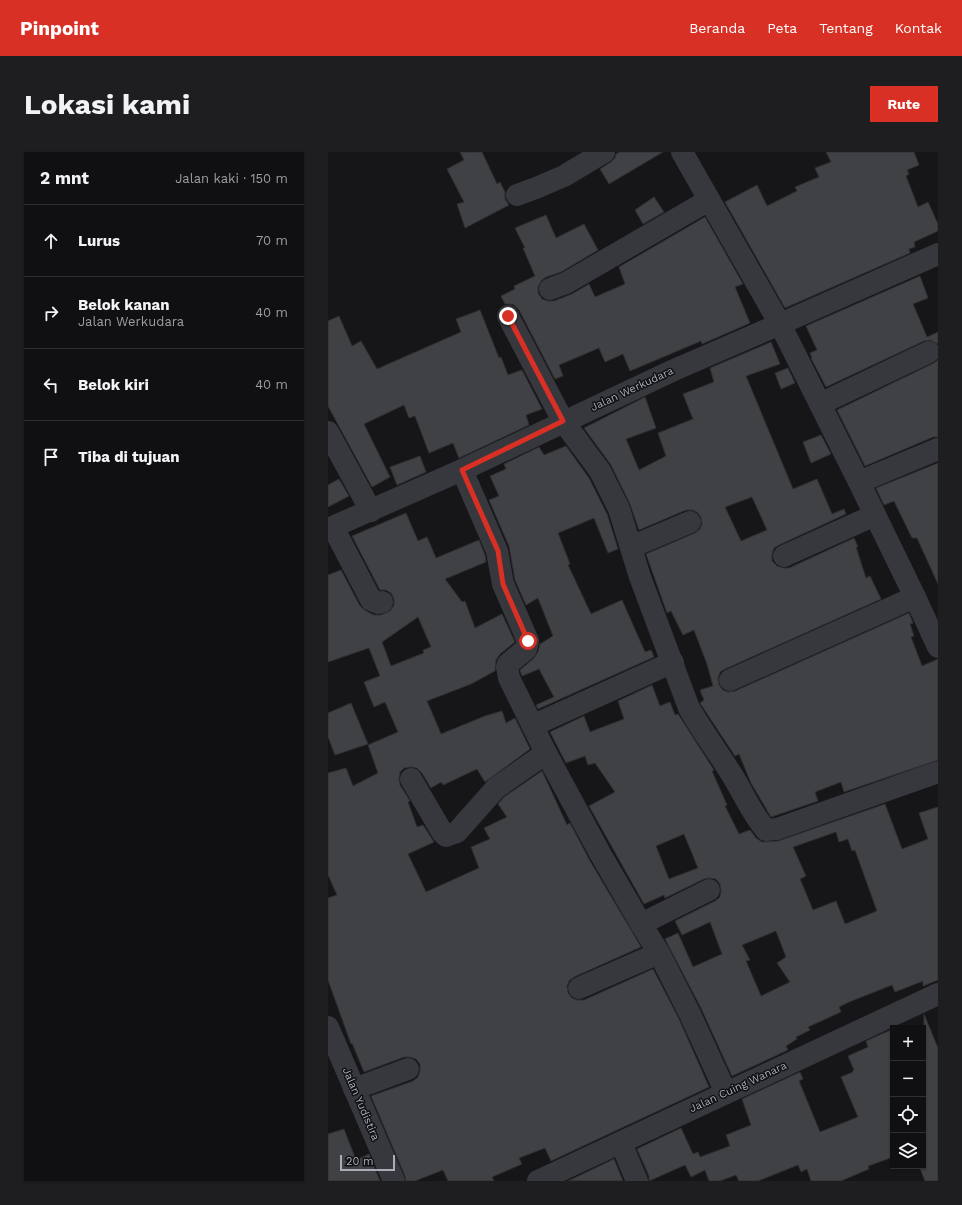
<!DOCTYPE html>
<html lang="id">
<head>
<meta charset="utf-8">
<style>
  :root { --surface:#101012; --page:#1e1e20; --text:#f1f3f6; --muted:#9c9d9f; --line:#303032; --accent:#d93025 }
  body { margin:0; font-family:"Work Sans",sans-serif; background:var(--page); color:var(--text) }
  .controls { position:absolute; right:12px; bottom:12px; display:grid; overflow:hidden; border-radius:0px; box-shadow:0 1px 3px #0004 }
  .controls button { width:36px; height:36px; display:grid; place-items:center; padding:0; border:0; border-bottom:1px solid var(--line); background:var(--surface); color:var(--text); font:20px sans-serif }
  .scale { position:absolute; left:12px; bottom:10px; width:55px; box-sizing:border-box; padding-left:4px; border:2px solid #a8adb8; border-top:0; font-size:11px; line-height:14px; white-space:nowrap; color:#a8adb8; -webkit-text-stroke:3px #111113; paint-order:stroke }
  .stop { position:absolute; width:12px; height:12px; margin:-9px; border:3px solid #d93025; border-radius:50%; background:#fff }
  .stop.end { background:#d93025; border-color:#fff; box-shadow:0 1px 4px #0008 }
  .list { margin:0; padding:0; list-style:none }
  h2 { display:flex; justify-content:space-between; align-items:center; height:52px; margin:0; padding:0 16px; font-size:17px }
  h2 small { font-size:13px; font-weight:400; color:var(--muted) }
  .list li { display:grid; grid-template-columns:26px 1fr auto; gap:12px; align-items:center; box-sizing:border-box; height:72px; padding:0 16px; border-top:1px solid var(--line) }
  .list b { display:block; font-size:15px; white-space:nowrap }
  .list p { margin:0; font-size:13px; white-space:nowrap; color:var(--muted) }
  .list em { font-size:13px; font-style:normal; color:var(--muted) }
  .icon { flex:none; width:22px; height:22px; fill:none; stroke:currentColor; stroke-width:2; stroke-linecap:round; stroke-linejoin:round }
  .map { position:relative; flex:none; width:610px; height:1029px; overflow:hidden; border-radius:0px }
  header { display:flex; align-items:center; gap:24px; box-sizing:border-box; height:56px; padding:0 20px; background:var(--accent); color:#fff }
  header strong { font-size:19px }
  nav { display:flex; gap:22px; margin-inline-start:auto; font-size:14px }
  .intro { display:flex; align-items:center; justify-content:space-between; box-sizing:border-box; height:96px; padding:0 24px }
  h1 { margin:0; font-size:28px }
  .button { padding:10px 18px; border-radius:0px; background:var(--accent); color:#fff; font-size:14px; font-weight:700 }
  main { display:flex; gap:24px; padding:0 24px }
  aside { flex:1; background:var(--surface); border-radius:0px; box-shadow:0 1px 3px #0004 }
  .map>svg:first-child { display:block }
</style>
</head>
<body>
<header>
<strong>Pinpoint</strong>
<nav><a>Beranda</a><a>Peta</a><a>Tentang</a><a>Kontak</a></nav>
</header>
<div class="intro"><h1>Lokasi kami</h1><a class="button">Rute</a></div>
<main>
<aside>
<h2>2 mnt<small>Jalan kaki · 150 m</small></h2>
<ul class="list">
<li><svg class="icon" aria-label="ahead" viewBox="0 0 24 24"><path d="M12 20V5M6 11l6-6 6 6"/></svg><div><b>Lurus</b></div><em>70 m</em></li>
<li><svg class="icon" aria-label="right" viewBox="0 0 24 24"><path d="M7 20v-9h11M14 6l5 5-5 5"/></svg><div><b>Belok kanan</b><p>Jalan Werkudara</p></div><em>40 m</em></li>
<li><svg class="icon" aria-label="left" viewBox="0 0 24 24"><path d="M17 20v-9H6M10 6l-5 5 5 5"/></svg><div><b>Belok kiri</b></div><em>40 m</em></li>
<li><svg class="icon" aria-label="arrive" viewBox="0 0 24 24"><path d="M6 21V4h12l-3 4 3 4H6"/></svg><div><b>Tiba di tujuan</b></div></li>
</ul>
</aside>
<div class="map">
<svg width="610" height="1029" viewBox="0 0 610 1029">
  <rect width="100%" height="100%" fill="#161618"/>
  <g fill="#404145" stroke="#303034" fill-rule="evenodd">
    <path d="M 132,0 L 154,0 L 169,32 L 172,30 L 177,40 L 177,47 L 181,53 L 137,76 L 129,52 L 136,50 L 119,17 L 136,8 Z"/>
    <path d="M 292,0 L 335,0 L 281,32 L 272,17 L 283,10 L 287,6 L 288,2 Z"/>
    <path d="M 498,0 L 586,0 L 591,13 L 579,18 L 581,22 L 578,24 L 590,55 L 600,50 L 610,72 L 610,79 L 586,90 L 587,95 L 581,97 L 582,101 L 457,156 L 397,50 L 429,33 L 439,54 L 469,39 L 467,35 L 491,25 L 487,16 L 503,10 Z"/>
    <path d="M 326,45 L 336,60 L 315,72 L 307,58 Z"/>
    <path d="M 218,63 L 228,86 L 256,72 L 270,98 L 233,120 L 218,125 L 213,129 L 210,135 L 210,141 L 214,147 L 220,149 L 226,149 L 244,142 L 261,132 L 267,145 L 297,132 L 291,115 L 377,65 L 415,132 L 407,135 L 422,171 L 374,192 L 373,189 L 302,219 L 295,202 L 277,210 L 271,196 L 231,213 L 235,224 L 227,227 L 191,158 L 186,153 L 181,152 L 177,152 L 173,144 L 187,137 L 186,134 L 207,124 L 195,96 L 197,96 L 187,76 Z"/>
    <path d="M 592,124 L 600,146 L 585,152 L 599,185 L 610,180 L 610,192 L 602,188 L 596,189 L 498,235 L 483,206 L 484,206 L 482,201 L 489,198 L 478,174 Z"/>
    <path d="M 152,158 L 171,206 L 173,205 L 180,223 L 194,218 L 214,257 L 198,263 L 201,273 L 131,306 L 125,291 L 101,301 L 87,264 L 81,266 L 76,253 L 36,272 L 62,325 L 44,335 L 0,254 L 0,169 L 11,164 L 24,194 L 33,189 L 49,217 L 133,180 L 128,167 Z"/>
    <path d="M 443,190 L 452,212 L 418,224 L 465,337 L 489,327 L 504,362 L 516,357 L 518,362 L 451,393 L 446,396 L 444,402 L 444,409 L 449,414 L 455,416 L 461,416 L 526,386 L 530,395 L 528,395 L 538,426 L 542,424 L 553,447 L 397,517 L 392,520 L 390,526 L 391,533 L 395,538 L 400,540 L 407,539 L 581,461 L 585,471 L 582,472 L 586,484 L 583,485 L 594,514 L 610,507 L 610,608 L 516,640 L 513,630 L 487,640 L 490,649 L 443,665 L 423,631 L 411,602 L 407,604 L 372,551 L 376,548 L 372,538 L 385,534 L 379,512 L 366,478 L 355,483 L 343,459 L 339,461 L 318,402 L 367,381 L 372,377 L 374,372 L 373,365 L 369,360 L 364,358 L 358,358 L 311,378 L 302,352 L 283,313 L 256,276 L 317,245 L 328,276 L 298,287 L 311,318 L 338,304 L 330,281 L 365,267 L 355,242 L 386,230 L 382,216 ZM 424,345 L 439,378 L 413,389 L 397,355 Z"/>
    <path d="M 610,208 L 610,285 L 605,285 L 537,314 L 509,258 L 606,211 Z"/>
    <path d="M 460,216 L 467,231 L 453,237 L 447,221 Z"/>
    <path d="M 493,283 L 503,302 L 483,311 L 475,290 Z"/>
    <path d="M 238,294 L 261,326 L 279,362 L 290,397 L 280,401 L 266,366 L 230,381 L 242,412 L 240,413 L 263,462 L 294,448 L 317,500 L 323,498 L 326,505 L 210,557 L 208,553 L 226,545 L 211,517 L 194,524 L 192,518 L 206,506 L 210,500 L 212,492 L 225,484 L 210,446 L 198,453 L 187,428 L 181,394 L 161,348 L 171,344 L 162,324 L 178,317 L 176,312 L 211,295 L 216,303 Z"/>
    <path d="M 92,304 L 98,320 L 69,333 L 62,315 Z"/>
    <path d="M 610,311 L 610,432 L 589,386 L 584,386 L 566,349 L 556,353 L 548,336 Z"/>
    <path d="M 11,327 L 21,344 L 0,355 L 0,333 Z"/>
    <path d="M 78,361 L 90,389 L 99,385 L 108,406 L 151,388 L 157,403 L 158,410 L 117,427 L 134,450 L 137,449 L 147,476 L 174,462 L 187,490 L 172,502 L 168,508 L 167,519 L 143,532 L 99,549 L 113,582 L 157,564 L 174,559 L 178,571 L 187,566 L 202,597 L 157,630 L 149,617 L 115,633 L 113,630 L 103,636 L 94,621 L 89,616 L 83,615 L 76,616 L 72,620 L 71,627 L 72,633 L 82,649 L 80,650 L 89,675 L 95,673 L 106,690 L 80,702 L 98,740 L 151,716 L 143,695 L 162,687 L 156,676 L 179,665 L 170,652 L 176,645 L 214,619 L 239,673 L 242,671 L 262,709 L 313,795 L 246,825 L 241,829 L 239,834 L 240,841 L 244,846 L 249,848 L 256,848 L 325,817 L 351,867 L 381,935 L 223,1009 L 217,996 L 191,1006 L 194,1012 L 164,1025 L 166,1029 L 120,1029 L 115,1018 L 87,1029 L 78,1029 L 77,1024 L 43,944 L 85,929 L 90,925 L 92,919 L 92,912 L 88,907 L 82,905 L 76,905 L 36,920 L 24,891 L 23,892 L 0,828 L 0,746 L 9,743 L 0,723 L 0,621 L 18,616 L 25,634 L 50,621 L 40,593 L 70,580 L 57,550 L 46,555 L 36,530 L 52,524 L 41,496 L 0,510 L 0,423 L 13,418 L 32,454 L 38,459 L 46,463 L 53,463 L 62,459 L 66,453 L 66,447 L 63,441 L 58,438 L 52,438 L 24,384 ZM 90,465 L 103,495 L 95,498 L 96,501 L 63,514 L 54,490 Z"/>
    <path d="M 324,533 L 332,554 L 342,550 L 347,563 L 350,562 L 386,618 L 384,619 L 399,653 L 397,654 L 411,682 L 422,678 L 428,686 L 434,690 L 450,689 L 557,652 L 574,697 L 600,687 L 591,661 L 610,655 L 610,828 L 595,834 L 595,829 L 567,840 L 564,833 L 521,850 L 511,855 L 513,860 L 480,875 L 482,878 L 468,885 L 469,887 L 458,894 L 460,898 L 404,924 L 373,856 L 337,787 L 350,781 L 365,815 L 394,802 L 382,770 L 354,783 L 347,769 L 387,749 L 392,745 L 393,739 L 392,732 L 388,727 L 381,726 L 376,727 L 337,746 L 336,743 L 316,752 L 261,654 L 287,640 L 267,611 L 260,613 L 257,604 L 238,611 L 222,580 L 256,564 L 262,580 L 296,567 L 290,549 ZM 508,680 L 511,690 L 520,687 L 524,699 L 527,698 L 549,759 L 517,772 L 508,749 L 485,758 L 472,727 L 478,724 L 465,695 ZM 356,682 L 370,716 L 341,727 L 328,694 ZM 448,779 L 458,805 L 449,811 L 462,830 L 433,844 L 418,809 L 422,808 L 414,793 Z"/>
    <path d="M 23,551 L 40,592 L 7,603 L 0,585 L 0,561 Z"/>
    <path d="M 596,862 L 610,896 L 610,1029 L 597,1029 L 591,1014 L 595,1014 Z"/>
    <path d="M 565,877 L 565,1005 L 540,1014 L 541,1017 L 513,1029 L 483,1029 L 479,1017 L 473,1020 L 470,1013 L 430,1029 L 411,1029 L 408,1023 L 392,1029 L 381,1029 L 377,1018 L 363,1025 L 357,1013 L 321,1029 L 321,1024 L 309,997 L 353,976 L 365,1002 L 370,1000 L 372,1005 L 402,994 L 398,983 L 423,973 L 414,947 L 472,920 L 475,927 L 471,929 L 492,980 L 530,965 L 513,925 L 525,920 L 525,918 L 526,918 L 520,904 L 540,895 L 538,889 Z"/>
    <path d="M 16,977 L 28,1008 L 41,1002 L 52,1029 L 0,1029 L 0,982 Z"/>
    <path d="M 286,1007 L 295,1029 L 240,1029 Z"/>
  </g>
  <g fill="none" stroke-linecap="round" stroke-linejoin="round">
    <g stroke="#37383d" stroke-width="22">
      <path d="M 354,0 L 452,172 L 531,330 L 587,445 L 610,495"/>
      <path d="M 189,43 L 208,36 L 236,24 L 276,0"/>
      <path d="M 222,137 L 238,131 L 381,48"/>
      <path d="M 180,164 L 235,269 L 272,319 L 291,357 L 312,425 L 361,556 C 374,579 390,600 404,623 C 416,642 423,661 438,678 L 449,677 L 610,620"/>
      <path d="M 492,252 L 601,200"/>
      <path d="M 0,280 L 43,359"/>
      <path d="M 134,318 L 169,399 L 175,432 L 200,489 L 198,497 L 180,512 L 179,515 L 181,526 L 218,601 L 273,703 L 313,772 L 331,801 L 362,862 L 398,941"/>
      <path d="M 531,330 L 610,297"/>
      <path d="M 5,375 L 43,448 L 50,451 L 54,450"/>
      <path d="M 0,377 L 134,318 L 346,218 L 452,172 L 610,102"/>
      <path d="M 303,395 L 362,370"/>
      <path d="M 456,404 L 547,363"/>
      <path d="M 402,528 L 587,445"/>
      <path d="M 206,573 L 345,510"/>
      <path d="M 83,627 L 114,680 L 118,684 L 129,680 L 168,636 L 218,601"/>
      <path d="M 313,772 L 381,738"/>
      <path d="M 251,836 L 331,801"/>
      <path d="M 0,875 L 66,1029"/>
      <path d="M 26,937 L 80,917"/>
      <path d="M 293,991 L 309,1029"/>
      <path d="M 210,1029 L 610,842"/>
    </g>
  </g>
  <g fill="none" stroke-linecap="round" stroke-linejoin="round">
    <path stroke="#d93025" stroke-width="5" d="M 180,164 L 235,269 L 134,318 L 170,399 L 175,432 L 200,489"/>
  </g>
  <g text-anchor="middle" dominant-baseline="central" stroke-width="3" stroke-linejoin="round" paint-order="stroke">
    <g font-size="11" fill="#a8adb8" stroke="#111113">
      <text transform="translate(304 237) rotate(-25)">Jalan Werkudara</text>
      <text transform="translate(410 935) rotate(-25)">Jalan Cuing Wanara</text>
      <text transform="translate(33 952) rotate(67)">Jalan Yudistira</text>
    </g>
  </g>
</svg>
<div class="controls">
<button>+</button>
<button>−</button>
<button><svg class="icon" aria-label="locate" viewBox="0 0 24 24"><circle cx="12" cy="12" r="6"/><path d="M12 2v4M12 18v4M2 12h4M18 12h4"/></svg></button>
<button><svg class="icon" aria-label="layers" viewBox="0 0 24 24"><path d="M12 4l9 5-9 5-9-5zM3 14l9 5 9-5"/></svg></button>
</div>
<div class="scale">20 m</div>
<div class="stop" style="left:200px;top:489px"></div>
<div class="stop end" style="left:180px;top:164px"></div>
</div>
</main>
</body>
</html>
